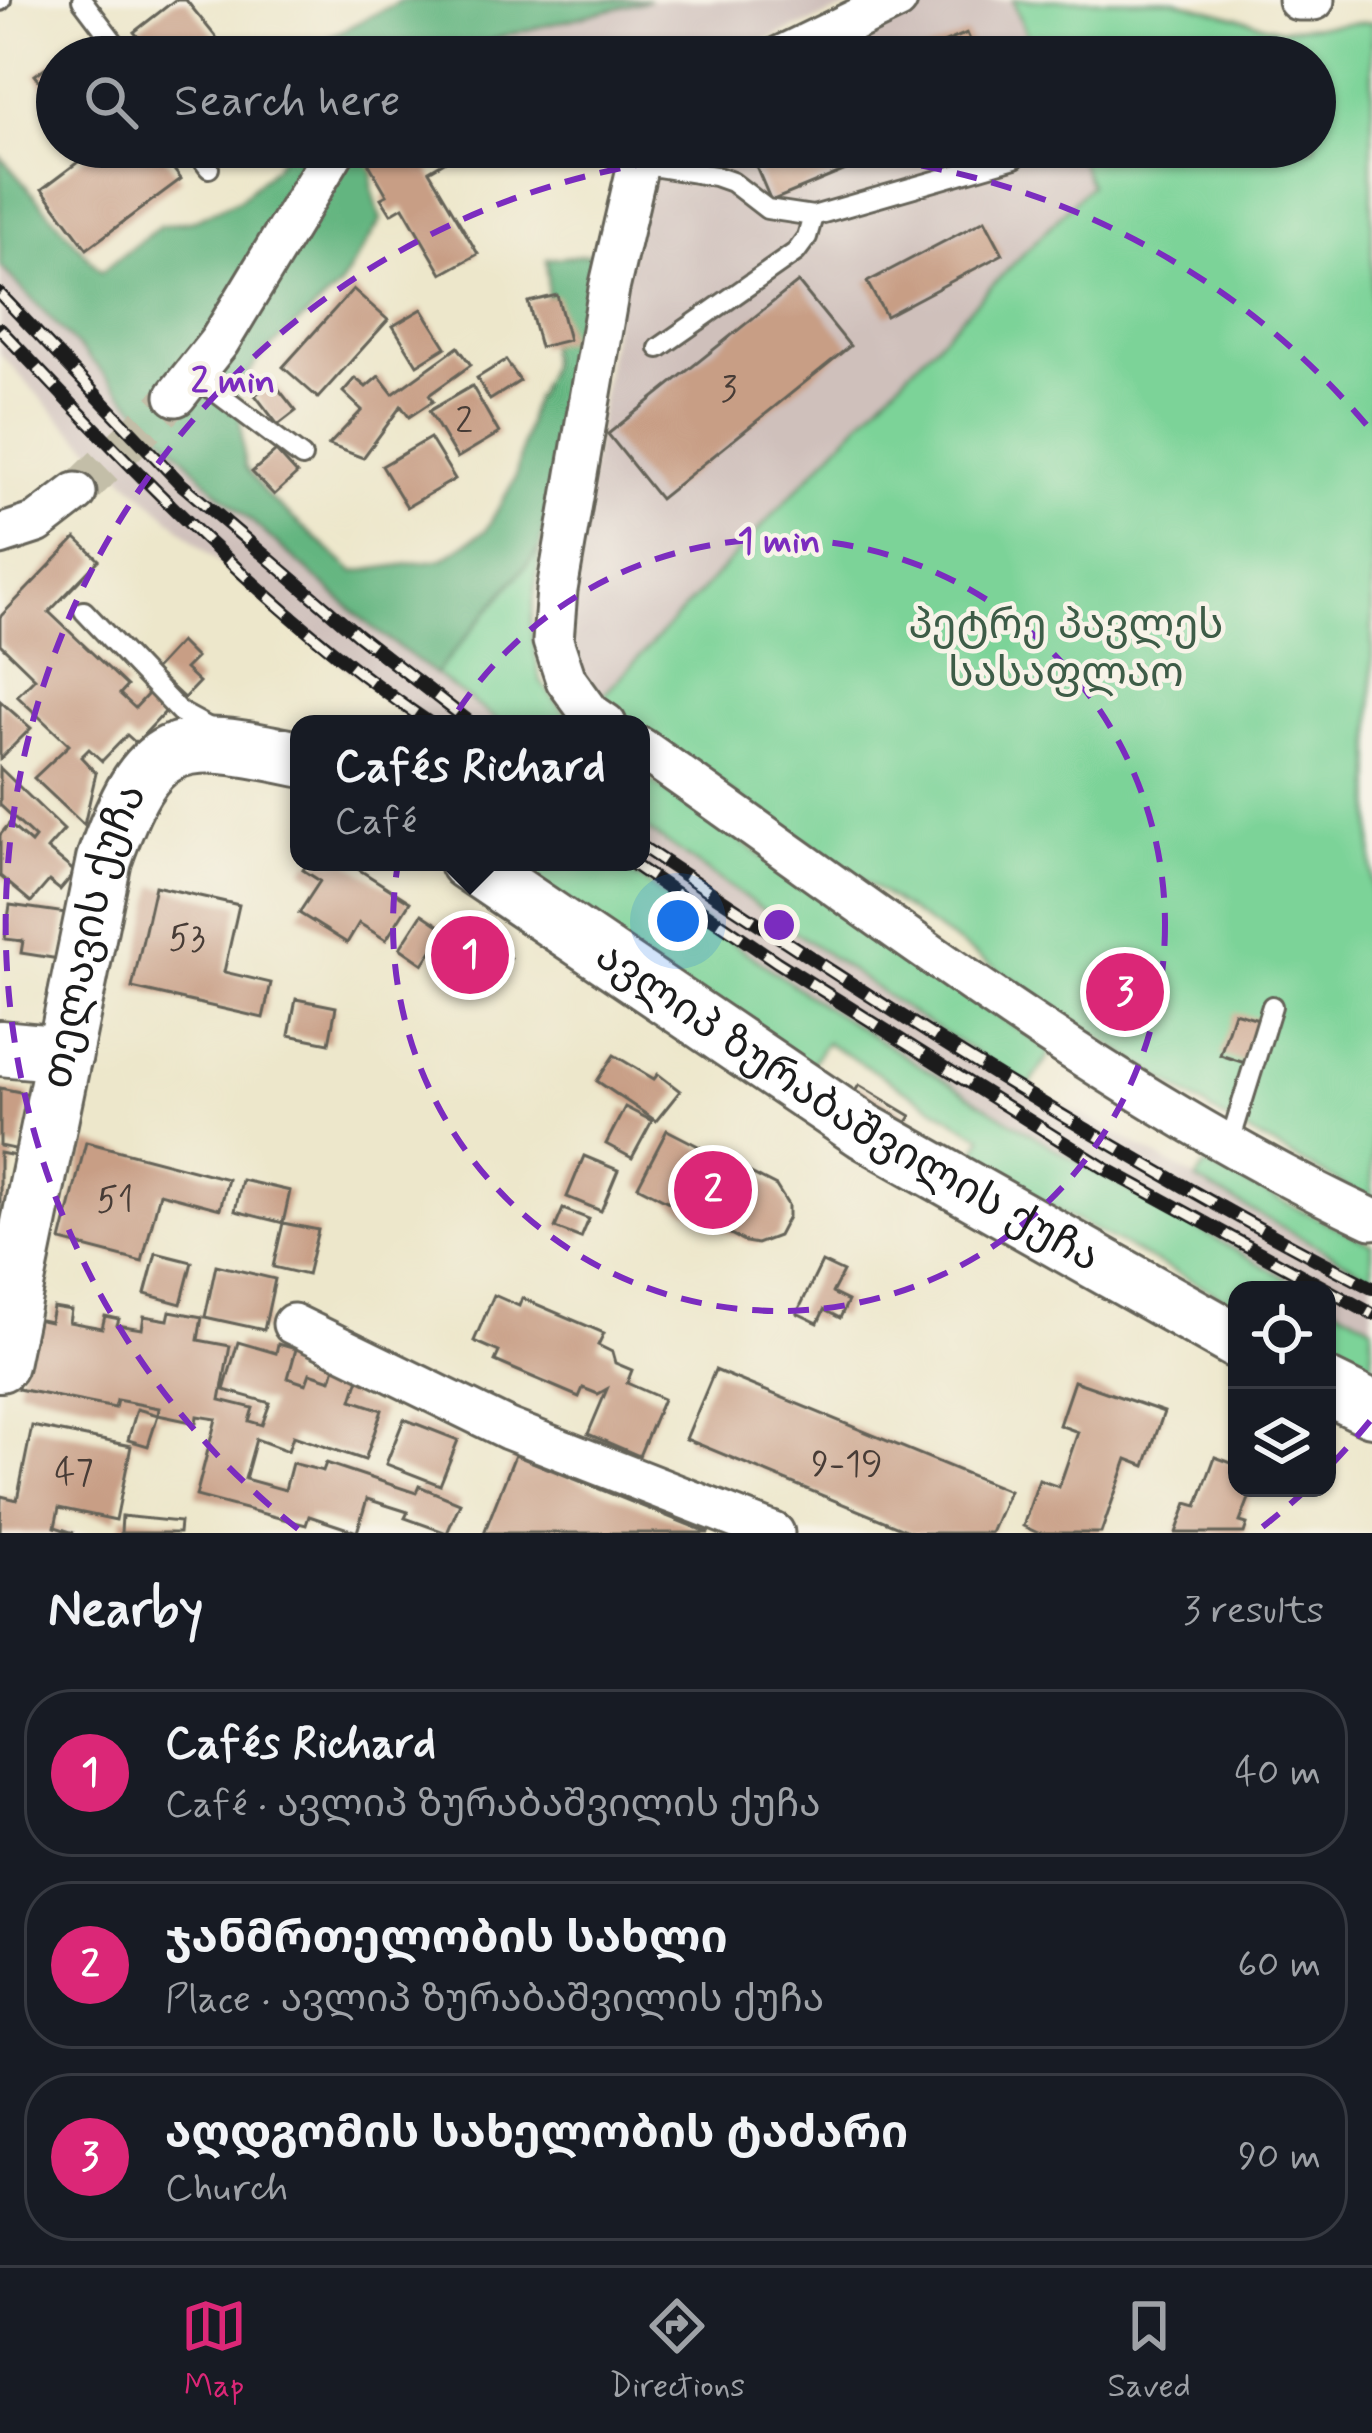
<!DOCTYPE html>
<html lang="en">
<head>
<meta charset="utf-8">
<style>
  :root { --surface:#171b24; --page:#20242c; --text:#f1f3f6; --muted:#9ea1a6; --line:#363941; --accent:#db2777 }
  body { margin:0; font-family:Mynerve,"Noto Sans Georgian",sans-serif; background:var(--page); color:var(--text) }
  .controls { position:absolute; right:36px; bottom:36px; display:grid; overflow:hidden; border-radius:24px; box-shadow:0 3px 9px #0004 }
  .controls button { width:108px; height:108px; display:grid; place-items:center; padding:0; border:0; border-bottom:3px solid var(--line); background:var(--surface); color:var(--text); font:60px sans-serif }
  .you { position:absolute; left:678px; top:921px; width:42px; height:42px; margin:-30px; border:9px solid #fff; border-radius:50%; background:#1a73e8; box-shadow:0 0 0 18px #1a73e833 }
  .badge { display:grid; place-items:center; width:78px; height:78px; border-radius:50%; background:var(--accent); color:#fff; font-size:39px; font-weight:700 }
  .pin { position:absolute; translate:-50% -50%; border:6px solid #fff; box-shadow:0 3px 12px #0006 }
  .popup { position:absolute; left:290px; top:715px; width:360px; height:156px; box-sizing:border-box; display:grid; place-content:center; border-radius:24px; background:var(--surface); filter:drop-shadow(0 3px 9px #0005); font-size:39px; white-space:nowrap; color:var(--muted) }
  .popup b { font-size:45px; color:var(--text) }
  .popup::after { content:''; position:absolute; left:50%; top:100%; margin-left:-24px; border:24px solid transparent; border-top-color:var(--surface) }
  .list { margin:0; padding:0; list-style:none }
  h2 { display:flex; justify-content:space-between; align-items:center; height:156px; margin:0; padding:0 48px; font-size:51px }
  h2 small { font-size:39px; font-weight:400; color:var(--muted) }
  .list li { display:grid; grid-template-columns:78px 1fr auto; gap:36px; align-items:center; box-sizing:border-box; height:168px; margin:0 24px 24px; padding:0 24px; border:3px solid var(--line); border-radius:48px }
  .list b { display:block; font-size:45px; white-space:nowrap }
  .list p { margin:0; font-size:39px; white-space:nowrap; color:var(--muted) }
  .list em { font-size:39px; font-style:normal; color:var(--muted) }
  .icon { flex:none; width:66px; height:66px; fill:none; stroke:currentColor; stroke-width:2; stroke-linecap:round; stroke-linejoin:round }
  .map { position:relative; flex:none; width:1372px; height:1533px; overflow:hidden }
  .search { position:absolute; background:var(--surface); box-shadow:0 3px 9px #0004; left:36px; right:36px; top:36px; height:132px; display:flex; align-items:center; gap:30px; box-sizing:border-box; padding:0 42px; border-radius:66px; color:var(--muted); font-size:45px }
  .sheet { height:732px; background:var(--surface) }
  nav { display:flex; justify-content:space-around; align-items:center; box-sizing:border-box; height:168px; border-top:3px solid var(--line); background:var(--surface); font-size:33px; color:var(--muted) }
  nav a { display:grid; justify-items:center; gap:6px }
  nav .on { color:var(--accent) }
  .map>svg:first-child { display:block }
</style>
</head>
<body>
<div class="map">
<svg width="1372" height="1533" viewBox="0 0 1372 1533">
  <rect width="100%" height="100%" fill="#f7f3e8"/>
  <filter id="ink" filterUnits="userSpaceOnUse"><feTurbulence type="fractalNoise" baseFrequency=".00833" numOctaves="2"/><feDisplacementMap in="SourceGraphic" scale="24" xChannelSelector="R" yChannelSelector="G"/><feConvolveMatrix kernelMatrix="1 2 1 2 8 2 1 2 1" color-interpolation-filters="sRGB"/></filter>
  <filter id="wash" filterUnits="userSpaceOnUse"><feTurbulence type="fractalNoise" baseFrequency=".004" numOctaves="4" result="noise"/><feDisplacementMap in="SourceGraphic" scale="48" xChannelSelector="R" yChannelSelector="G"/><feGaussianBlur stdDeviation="2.7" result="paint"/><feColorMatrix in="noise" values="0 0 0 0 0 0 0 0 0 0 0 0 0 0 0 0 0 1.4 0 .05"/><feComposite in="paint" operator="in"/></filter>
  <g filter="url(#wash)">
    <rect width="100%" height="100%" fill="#ede7cb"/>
    <g fill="#cfc0bb">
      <path d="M 650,0 L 859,0 L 853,6 L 720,57 L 445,57 L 507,35 Z"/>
      <path d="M 941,0 L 1013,0 L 1035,57 L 799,57 Z"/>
      <path d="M 660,147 L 1074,147 L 1091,185 L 596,703 L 573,655 L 572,601 L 618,292 Z"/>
      <path d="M 0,266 L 216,490 L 374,629 L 502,724 L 417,724 L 250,591 L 65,424 L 0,354 Z"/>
      <path d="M 641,825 L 781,925 L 1030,1086 L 1372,1276 L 1372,1326 L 1327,1301 L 1327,1290 L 1307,1290 L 1064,1154 L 822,1005 L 616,862 L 641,862 Z"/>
    </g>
    <g fill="#7bd398" stroke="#4c785a" stroke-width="3">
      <path d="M 1013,0 L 1174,0 L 1279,29 L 1372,22 L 1372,1201 L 1214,1113 L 641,733 L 641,724 L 628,724 L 596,703 L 880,401 L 1090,185 L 1074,147 L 1315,147 L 1315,57 L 1035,57 Z"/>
      <path d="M 540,549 L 531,625 L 540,681 L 574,724 L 502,724 L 435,674 Z"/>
      <path d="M 641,774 L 1051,1051 L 1030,1086 L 913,1014 L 641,825 Z"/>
      <path d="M 494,862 L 616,862 L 822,1005 L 1064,1154 L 1307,1290 L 1237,1290 L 1237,1304 L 968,1165 L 983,1137 L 826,1042 L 807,1071 Z"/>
      <path d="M 1206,1165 L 1372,1244 L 1372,1276 L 1196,1180 Z"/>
      <path d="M 1327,1301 L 1372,1326 L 1372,1372 L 1327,1349 Z"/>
    </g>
    <g fill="#64b580" stroke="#40684e" stroke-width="3">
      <path d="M 403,0 L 650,0 L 507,35 L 445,57 L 324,57 L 331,36 Z"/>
      <path d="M 289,147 L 374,147 L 372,188 L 381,220 L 339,288 L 262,355 L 237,390 L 245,467 L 266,495 L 354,572 L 443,559 L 486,530 L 515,479 L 531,407 L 549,366 L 547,259 L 592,254 L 540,549 L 435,674 L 374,629 L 216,490 L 0,266 L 0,156 L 101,272 L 160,226 L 195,220 L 240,199 L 274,168 Z"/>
    </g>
    <g id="blocks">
      <g fill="#c89e85">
        <path d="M 175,0 L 186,0 L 232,57 L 154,57 L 134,32 Z"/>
        <path d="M 967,33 L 977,57 L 910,57 Z"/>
        <path d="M 57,59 L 57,104 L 35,75 Z"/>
        <path d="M 98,147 L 157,147 L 181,179 L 87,249 L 42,189 Z"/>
        <path d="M 359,147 L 470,147 L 429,171 L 478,254 L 442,274 L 403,207 L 391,214 L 381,198 L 387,195 Z"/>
        <path d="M 748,147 L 901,147 L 771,201 Z"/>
        <path d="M 985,220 L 1003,254 L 886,316 L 867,282 Z"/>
        <path d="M 798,282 L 850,346 L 660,499 L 608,434 Z"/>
        <path d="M 353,289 L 388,320 L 318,398 L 283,367 Z"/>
        <path d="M 557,295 L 569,340 L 540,347 L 528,302 Z"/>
        <path d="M 422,309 L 446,347 L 417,365 L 393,326 Z"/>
        <path d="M 458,347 L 471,365 L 429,395 L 433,401 L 409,417 L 401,406 L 363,458 L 329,445 L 362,410 L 343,392 L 355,378 L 366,387 L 379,376 L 393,394 Z"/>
        <path d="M 506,360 L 520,381 L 490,400 L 477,378 Z"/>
        <path d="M 273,382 L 296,411 L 278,425 L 255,395 Z"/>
        <path d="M 472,386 L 499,433 L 457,458 L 429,411 Z"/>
        <path d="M 430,438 L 455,479 L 407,507 L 382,466 Z"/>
        <path d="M 276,451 L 297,474 L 274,495 L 252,472 Z"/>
        <path d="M 76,538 L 99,560 L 49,612 L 127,686 L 120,694 L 135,708 L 149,693 L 167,710 L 136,743 L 127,735 L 102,761 L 89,749 L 81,757 L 96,773 L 84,825 L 34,778 L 69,745 L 17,696 L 35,678 L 0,644 L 0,617 Z"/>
        <path d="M 180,642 L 196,658 L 185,669 L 199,682 L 184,698 L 154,670 Z"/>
        <path d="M 0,701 L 31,728 L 0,759 Z"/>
        <path d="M 0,768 L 64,830 L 47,849 L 75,872 L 60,890 L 49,881 L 31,902 L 0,876 L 0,835 L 9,824 L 31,843 L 35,838 L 0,805 Z"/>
        <path d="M 308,862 L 347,862 L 410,902 L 386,940 L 359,923 L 347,943 L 299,913 L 320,881 L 303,870 Z"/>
        <path d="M 155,886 L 239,905 L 224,972 L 271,983 L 263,1018 L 132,988 Z"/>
        <path d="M 10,905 L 66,913 L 59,959 L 21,953 L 23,941 L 5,939 Z"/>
        <path d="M 422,914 L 446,930 L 423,964 L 400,948 Z"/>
        <path d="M 470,928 L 511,958 L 501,972 L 483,959 L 467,980 L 444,964 Z"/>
        <path d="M 1108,962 L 1158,988 L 1141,1021 L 1091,996 Z"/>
        <path d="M 296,999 L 336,1007 L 329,1043 L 289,1035 Z"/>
        <path d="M 1234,1012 L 1262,1020 L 1248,1064 L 1220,1055 Z"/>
        <path d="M 614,1055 L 654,1079 L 658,1074 L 680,1091 L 656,1121 L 597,1081 Z"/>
        <path d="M 859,1085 L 911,1116 L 902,1130 L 851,1098 Z"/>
        <path d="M 0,1088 L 30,1094 L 19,1150 L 0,1146 Z"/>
        <path d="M 625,1107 L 652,1121 L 632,1158 L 606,1144 Z"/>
        <path d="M 667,1130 L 776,1186 L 788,1205 L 788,1217 L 778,1236 L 757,1244 L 746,1242 L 638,1186 Z"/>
        <path d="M 86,1142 L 228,1179 L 220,1209 L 160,1193 L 142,1262 L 61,1241 Z"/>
        <path d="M 0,1153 L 15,1156 L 2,1225 L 0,1225 Z"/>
        <path d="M 584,1156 L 618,1170 L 601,1211 L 567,1197 Z"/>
        <path d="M 242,1180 L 290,1191 L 283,1223 L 235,1211 Z"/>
        <path d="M 563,1209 L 589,1219 L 581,1238 L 555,1228 Z"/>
        <path d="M 283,1223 L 318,1230 L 307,1275 L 273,1267 Z"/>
        <path d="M 156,1253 L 192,1262 L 181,1304 L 145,1294 Z"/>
        <path d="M 822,1262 L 843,1272 L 832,1293 L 848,1301 L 840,1318 L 824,1310 L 818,1323 L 797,1313 Z"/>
        <path d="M 216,1265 L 275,1279 L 264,1330 L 205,1317 Z"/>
        <path d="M 494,1295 L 519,1306 L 522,1298 L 604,1333 L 598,1345 L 612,1352 L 615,1363 L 632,1370 L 627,1383 L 663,1399 L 639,1456 L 588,1434 L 607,1389 L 598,1394 L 583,1388 L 579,1397 L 495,1361 L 499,1352 L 474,1341 Z"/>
        <path d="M 53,1307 L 71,1310 L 69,1322 L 102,1328 L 105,1316 L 119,1319 L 117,1325 L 142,1329 L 144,1316 L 168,1320 L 170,1311 L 202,1317 L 198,1340 L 230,1346 L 220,1400 L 253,1408 L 249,1421 L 262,1425 L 270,1403 L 224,1390 L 238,1342 L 276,1353 L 278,1344 L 296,1349 L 288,1378 L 306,1384 L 310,1373 L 331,1380 L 336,1363 L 361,1372 L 352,1400 L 382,1410 L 365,1460 L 293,1436 L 288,1451 L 256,1439 L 245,1479 L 285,1490 L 292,1463 L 323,1471 L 326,1463 L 416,1493 L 419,1486 L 460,1503 L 447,1533 L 405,1518 L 408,1512 L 367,1499 L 357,1532 L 309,1516 L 306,1525 L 196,1496 L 216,1419 L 197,1416 L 196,1423 L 158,1415 L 159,1408 L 117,1400 L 115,1408 L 18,1389 L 31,1318 L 50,1322 Z"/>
        <path d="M 715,1370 L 1009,1491 L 991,1533 L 913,1533 L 686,1439 Z"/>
        <path d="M 1074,1381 L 1164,1412 L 1145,1466 L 1127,1459 L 1101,1533 L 1038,1533 L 1023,1526 L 1039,1480 L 1059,1487 L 1078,1432 L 1059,1425 Z"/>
        <path d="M 137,1409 L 158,1415 L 148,1446 L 128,1440 Z"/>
        <path d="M 404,1419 L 458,1440 L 440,1485 L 386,1464 Z"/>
        <path d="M 32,1426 L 131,1446 L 116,1520 L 59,1508 L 55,1527 L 74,1533 L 0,1533 L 1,1496 L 17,1500 Z"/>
        <path d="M 515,1455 L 709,1533 L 484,1533 Z"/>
        <path d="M 1215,1457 L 1237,1465 L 1237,1488 L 1253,1488 L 1240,1522 L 1247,1524 L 1244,1533 L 1176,1533 L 1187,1503 L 1197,1506 Z"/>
        <path d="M 122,1516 L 180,1522 L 179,1533 L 121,1533 Z"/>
      </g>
    </g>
  </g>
  <g filter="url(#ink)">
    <use href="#blocks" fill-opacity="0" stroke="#656359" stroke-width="3"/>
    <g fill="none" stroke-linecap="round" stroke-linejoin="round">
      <path stroke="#c3bea8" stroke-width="39" stroke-dasharray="39 20" stroke-linecap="butt" d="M 76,493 L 176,396"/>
      <defs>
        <g id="lane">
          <path d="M 82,0 L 125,57"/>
          <path d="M 0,1 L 1,0"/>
          <path d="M 193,147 L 209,168"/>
          <path d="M 639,164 L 715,176 L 732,182 L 767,209 L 813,216 L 1015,158"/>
          <path d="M 659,348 L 796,252 L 807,237 L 813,216"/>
          <path d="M 193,375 L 302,457"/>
          <path d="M 84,611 L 180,712 L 215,731"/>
          <path d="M 1229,1145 L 1272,1006"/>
        </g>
        <g id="street">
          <path d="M 1298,0 L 1314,0"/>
          <path d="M 779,57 L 897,0"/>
          <path d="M 176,396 L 219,342 L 337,147"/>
          <path d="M 0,535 L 37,523 L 76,493"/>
          <path d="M 606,724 L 590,713 L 566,680 L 553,641 L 557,590 L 609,289 L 642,147"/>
          <path d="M 641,748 C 878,913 1109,1096 1372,1219"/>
          <path d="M 293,1324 L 508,1429 L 774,1533"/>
        </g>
        <g id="secondary">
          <path id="s1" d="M 467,862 L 864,1131 L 1237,1341"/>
          <path d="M 0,1048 L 65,1054"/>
          <path id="s2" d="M 0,1364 L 104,860 C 148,736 173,732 299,759"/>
          <path d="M 1327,1387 L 1372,1409"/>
        </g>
      </defs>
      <use href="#lane" stroke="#656359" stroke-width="24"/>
      <use href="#street" stroke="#656359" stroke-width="45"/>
      <use href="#secondary" stroke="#656359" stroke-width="60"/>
      <use href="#lane" stroke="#fff" stroke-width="18"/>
      <use href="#street" stroke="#fff" stroke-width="39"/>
      <use href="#secondary" stroke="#fff" stroke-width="54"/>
      <defs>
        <g id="rail">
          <path d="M 0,294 L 180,483 L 358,635 L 472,724"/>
          <path d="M 0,329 C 133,469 269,615 431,724"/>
          <path d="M 641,846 C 878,1004 1118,1158 1372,1288"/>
          <path d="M 630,862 L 777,962 L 1106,1169 L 1372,1314"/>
        </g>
      </defs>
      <use href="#rail" stroke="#1c1c1c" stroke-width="14"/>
      <use href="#rail" stroke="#f7f3e8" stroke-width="9" stroke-dasharray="27" stroke-linecap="butt"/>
    </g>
  </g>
  <g fill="none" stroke="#7b2cbf" stroke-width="6" stroke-dasharray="21 15">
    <circle cx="779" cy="925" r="386"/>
    <path d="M1370 1421A772 772 0 0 1 1330 1466M1306 1490A772 772 0 0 1 1260 1529M298 1529A772 772 0 1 1 1370 429"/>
  </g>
  <g text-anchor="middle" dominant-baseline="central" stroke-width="9" stroke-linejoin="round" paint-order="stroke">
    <g font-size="36" fill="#473c36">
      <text x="729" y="390">3</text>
      <text x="464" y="422">2</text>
      <text x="187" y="939">53</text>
      <text x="115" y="1201">51</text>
      <text x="847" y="1465">9-19</text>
      <text x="74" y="1473">47</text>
    </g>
    <g font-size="42" fill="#3d5c47" stroke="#f7f3e8">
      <text x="1066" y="626">პეტრე პავლეს<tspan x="1066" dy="48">სასაფლაო</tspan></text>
    </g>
    <g font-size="42" fill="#1c1c1c" stroke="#f7f3e8">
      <text stroke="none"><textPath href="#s2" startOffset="438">თელავის ქუჩა</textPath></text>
      <text stroke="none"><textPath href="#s1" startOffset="453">ავლიპ ზურაბაშვილის ქუჩა</textPath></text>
    </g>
  </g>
  <circle cx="779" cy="925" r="18" fill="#7b2cbf" stroke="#f7f3e8" stroke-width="6"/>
  <g font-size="36" text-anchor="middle" font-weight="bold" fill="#7b2cbf" stroke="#f7f3e8" stroke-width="9" stroke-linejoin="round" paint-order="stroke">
    <text x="233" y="392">2 min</text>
    <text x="779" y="552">1 min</text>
  </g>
</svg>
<div class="controls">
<button><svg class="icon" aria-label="locate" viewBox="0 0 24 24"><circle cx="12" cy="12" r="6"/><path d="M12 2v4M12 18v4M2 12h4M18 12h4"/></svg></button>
<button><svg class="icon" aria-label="layers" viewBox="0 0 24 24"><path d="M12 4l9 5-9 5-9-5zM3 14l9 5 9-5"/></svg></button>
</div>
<div class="you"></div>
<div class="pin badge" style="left:470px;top:955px">1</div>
<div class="popup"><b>Cafés Richard</b>Café</div>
<div class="pin badge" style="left:713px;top:1190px">2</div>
<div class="pin badge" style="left:1125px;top:992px">3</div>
<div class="search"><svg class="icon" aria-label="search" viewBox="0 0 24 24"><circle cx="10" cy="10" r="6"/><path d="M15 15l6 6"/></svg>Search here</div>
</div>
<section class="sheet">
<h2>Nearby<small>3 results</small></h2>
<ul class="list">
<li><span class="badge">1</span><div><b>Cafés Richard</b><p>Café · ავლიპ ზურაბაშვილის ქუჩა</p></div><em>40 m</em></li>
<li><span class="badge">2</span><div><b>ჯანმრთელობის სახლი</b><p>Place · ავლიპ ზურაბაშვილის ქუჩა</p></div><em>60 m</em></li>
<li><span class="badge">3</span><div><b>აღდგომის სახელობის ტაძარი</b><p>Church</p></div><em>90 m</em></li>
</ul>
</section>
<nav>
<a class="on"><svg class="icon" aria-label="map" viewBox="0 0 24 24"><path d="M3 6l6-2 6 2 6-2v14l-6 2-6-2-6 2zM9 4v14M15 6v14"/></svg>Map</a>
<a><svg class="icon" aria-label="directions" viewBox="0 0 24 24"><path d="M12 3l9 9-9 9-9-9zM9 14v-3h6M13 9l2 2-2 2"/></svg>Directions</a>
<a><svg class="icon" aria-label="saved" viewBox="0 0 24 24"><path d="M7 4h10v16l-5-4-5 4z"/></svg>Saved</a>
</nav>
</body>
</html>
